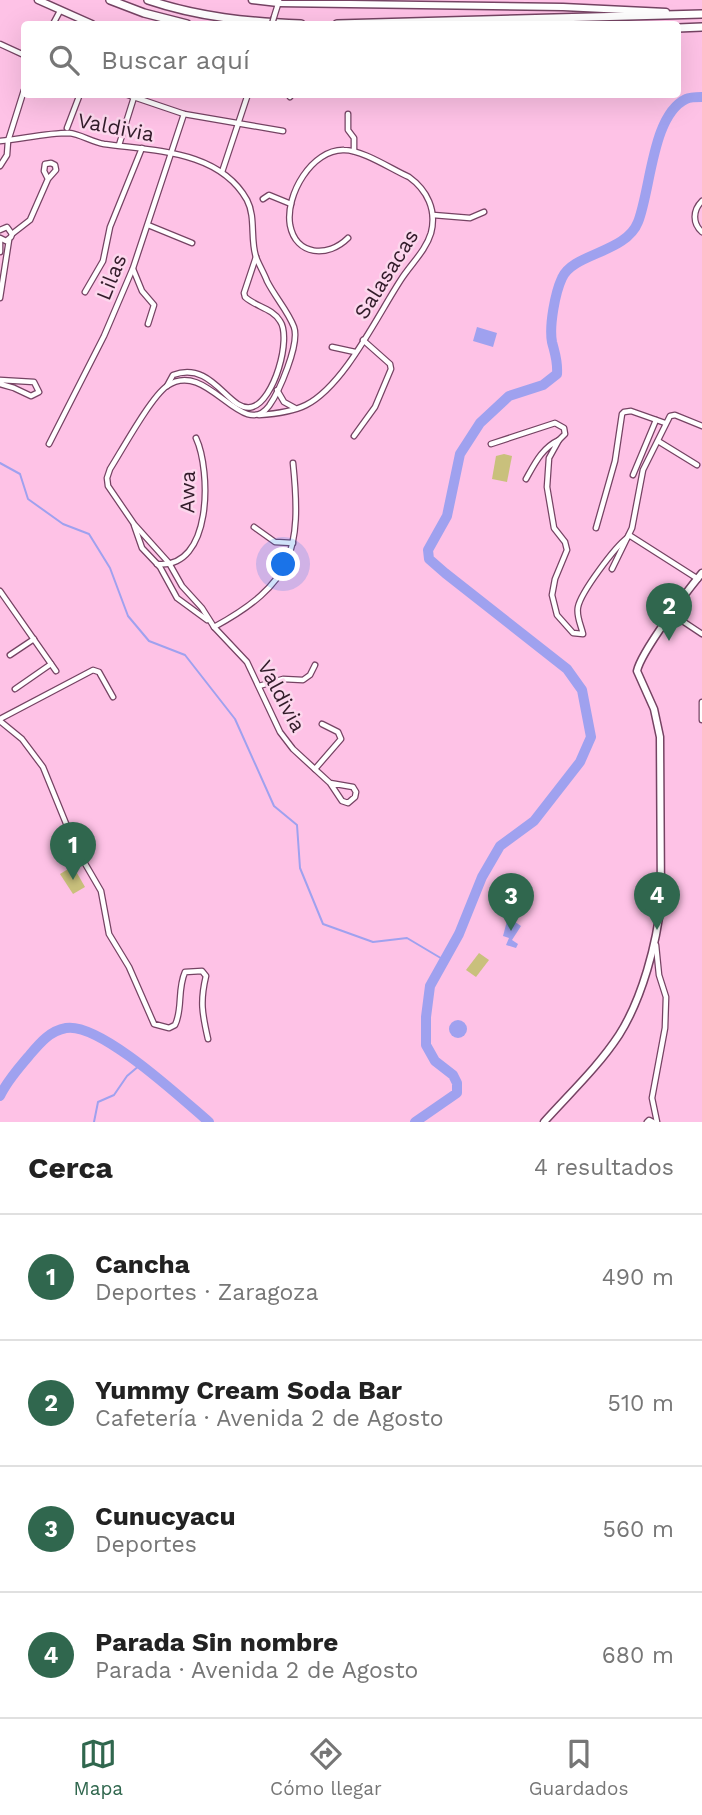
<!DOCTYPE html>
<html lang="es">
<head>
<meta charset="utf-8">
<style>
  :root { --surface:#fff; --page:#f2f2f2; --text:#222; --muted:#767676; --line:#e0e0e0; --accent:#30674e }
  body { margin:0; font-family:"Work Sans",sans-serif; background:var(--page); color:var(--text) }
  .you { position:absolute; left:284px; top:565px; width:24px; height:24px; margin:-18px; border:5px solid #fff; border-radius:50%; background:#1a73e8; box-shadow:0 0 0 10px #1a73e833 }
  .badge { display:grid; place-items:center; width:46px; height:46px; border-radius:50%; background:var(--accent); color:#fff; font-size:23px; font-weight:700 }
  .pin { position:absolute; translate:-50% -58px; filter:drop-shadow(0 2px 4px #0008) }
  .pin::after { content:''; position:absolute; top:37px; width:24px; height:21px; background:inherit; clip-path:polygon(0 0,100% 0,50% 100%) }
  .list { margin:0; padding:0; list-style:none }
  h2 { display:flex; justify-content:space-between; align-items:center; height:91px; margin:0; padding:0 28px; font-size:30px }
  h2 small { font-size:23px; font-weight:400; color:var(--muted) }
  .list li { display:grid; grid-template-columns:46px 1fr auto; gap:21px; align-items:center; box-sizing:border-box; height:126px; padding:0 28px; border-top:2px solid var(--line) }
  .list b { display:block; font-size:26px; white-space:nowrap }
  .list p { margin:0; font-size:23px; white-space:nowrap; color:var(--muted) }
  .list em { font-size:23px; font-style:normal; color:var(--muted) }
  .icon { flex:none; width:38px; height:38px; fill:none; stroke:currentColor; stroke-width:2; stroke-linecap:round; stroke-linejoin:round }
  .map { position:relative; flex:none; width:702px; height:1122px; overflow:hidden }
  .search { position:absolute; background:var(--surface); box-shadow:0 7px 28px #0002; left:21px; right:21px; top:21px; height:77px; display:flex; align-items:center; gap:18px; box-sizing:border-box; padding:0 24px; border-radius:7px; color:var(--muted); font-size:26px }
  .sheet { height:595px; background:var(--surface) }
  nav { display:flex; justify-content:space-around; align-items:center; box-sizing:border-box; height:98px; border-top:2px solid var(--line); background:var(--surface); font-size:19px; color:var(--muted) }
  nav a { display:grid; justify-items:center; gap:4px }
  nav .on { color:var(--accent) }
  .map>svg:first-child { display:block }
</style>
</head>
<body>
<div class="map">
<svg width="702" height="1122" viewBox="0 0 702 1122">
  <rect width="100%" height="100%" fill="#fec2e6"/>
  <g fill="#c9c07c">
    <path d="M 504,454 L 512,456 L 507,482 L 492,479 L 496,456 Z"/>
    <path d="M 73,866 L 85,887 L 73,894 L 60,874 Z"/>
    <path d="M 479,953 L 489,960 L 476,977 L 466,970 Z"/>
  </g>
  <g fill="#9fa1ef">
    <path d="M 477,327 L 497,333 L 493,347 L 473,341 Z"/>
    <path d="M 508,917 L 521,926 L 512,940 L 518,944 L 516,948 L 506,945 L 509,938 L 503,936 Z"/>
    <circle cx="458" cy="1029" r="9"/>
  </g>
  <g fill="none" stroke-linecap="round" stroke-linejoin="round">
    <g stroke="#9fa1ef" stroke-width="2">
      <path d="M 0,463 L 20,474 L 28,499 L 63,524 L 89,534 L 110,568 L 128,616 L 149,641 L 185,655 L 235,719 L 274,806 L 297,825 L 300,868 L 323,924 L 373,942 L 407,938 L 444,960"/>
      <path d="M 94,1122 L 98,1102 L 114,1095 L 127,1076 L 140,1065"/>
    </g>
    <g stroke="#9fa1ef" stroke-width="10">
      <path d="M 0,1096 C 7,1081 18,1069 28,1057 C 39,1044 49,1031 66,1028 C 100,1022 182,1099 209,1122"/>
      <path d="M 415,1122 L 457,1093 L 457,1083 L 453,1075 L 435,1061 L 426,1045 L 426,1017 L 430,986 L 459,934 L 482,877 L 500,846 L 534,821 L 580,762 L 591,737 L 582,690 L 567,669 L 445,573 L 429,559 L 428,550 L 447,516 L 460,454 L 480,423 L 509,396 L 543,385 L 557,374 C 558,361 555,354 552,342 C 549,326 555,293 562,278 C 573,253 626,253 638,222 C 651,189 652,115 686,99 C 690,97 698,97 702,97"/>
    </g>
    <defs>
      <g id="minor">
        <path d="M 274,17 L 279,1"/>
        <path d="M 53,24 L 60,11"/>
        <path d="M 0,44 L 24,55"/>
        <path d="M 125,94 L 184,114 L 283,131"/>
        <path d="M 288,94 L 290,97"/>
        <path d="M 348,114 L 348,130 L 354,138 L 354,151"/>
        <path d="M 67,128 L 80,94"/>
        <path d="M 0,141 C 22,139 46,133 69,133 C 80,134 92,142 104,144 C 153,151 219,150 247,200 C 256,217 250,239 256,257 C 259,265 264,273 267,281 C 275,297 288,311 294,327 C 300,344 279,392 269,406 C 242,442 207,358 167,386 C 151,397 122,450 110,469 L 107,478 L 108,486 L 134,524 L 169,563 L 182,586 L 202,608 L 214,627 L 247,662 L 280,732 L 293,749 L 330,783 L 342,801 L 348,803 L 355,797 L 356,792 L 353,787 L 330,783"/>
        <path d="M 119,145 L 135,94"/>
        <path d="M 0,166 L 7,155 L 8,141 L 24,90"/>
        <path d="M 222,172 L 248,94"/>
        <path d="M 263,199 L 269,195 L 291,204"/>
        <path d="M 702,201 C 693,210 692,223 702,232"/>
        <path d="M 433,215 L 470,218 L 484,212"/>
        <path d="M 148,225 L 192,243"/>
        <path d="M 0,230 L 7,227 L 12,234 L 11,237 L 6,241 L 0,238"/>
        <path d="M 12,234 L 30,220 L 48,179 L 56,170 L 55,165 L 51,163 L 45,164 L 44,171 L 48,179"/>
        <path d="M 0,252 L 0,240"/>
        <path d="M 133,269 L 142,291 L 154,305 L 148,324"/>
        <path d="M 85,292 L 103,261 L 110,227 L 142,148"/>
        <path d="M 0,298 L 9,240"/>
        <path d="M 332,347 L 355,352"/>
        <path d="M 0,380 L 34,382 L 39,392 L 31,396 L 14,388 L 0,384"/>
        <path d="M 167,386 L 173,375 C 214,360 228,413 252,407 C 274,401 292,338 280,321 C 272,308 256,307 245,297 L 244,293 L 256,257"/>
        <path d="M 277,390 L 284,402 L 295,408"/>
        <path d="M 259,415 C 274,414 292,412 306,405 C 345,385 378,314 402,278 C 412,263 426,250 431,233 C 437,210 427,190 409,177 C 391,169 363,150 344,150 C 312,149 285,195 290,225 C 296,256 328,258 348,238"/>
        <path d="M 354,436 L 375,407 L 391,369 L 390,364 L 363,340"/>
        <path d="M 658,441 L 697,465"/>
        <path d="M 49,444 L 104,336 L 133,268 L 184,114"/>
        <path d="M 491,444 L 555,423 L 564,428 L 565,434 L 559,440"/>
        <path d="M 633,475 L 656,420"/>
        <path d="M 526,479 C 535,463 542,448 559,440 L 549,458 L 547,487 L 554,528 L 565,542 L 567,550 L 555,579 L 552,595 L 557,615 L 573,633 L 583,634 C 581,625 576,616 578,607 C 581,592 615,547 627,538"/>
        <path d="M 134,525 L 142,548 L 160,567 L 177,598 L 207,620"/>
        <path d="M 254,527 L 275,542 L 293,543"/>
        <path d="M 596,528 L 615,461 L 622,414 L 624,412 L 631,411 L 665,423"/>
        <path d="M 629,535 L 698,579"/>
        <path d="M 157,564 C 213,570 211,470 196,438"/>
        <path d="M 612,569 L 632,528 L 643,470 L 670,416 L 675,415 L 702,426"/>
        <path d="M 0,591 L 56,671"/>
        <path d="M 672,614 L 702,634"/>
        <path d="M 214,627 C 293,584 302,550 293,463"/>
        <path d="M 10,655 L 34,639"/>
        <path d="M 259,686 L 283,679 L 303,680 L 310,675 L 315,665"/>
        <path d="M 15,689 L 51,664"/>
        <path d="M 702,702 L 702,720"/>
        <path d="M 0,719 L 93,670 L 99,672 L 113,697"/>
        <path d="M 0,721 L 22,739 L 43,767 L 76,848 L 101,891 L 109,934 L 129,967 L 154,1024 L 169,1028 L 175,1025 C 183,1009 177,990 185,972 L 202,971 L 206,976 C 200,1001 202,1013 208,1039"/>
        <path d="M 315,769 L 341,739 L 338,732 L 322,724"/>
        <path d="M 656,945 L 659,975 L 666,997 L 665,1028 L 652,1098 L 657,1122"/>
        <path d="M 647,1122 L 649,1120 L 653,1122"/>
      </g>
      <g id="secondary">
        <path d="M 38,0 L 92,24"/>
        <path d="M 252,0 L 278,3 L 563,7 L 666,12"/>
        <path d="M 544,1122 C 569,1094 598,1067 619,1035 C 642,999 657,943 661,901 L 660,737 L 654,709 L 637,671 C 641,652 687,591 702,573"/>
      </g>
      <g id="trunk">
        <path d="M 110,0 L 144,13 L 187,24"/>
        <path d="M 148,0 C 198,17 249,22 301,24"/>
        <path d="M 337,24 L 702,14"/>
        <path d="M 678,28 L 702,27"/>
      </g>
    </defs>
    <use href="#minor" stroke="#754363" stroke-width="7"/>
    <use href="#secondary" stroke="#754363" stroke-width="9"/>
    <use href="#trunk" stroke="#754363" stroke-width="10"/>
    <use href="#minor" stroke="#fff" stroke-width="4.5"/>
    <use href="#secondary" stroke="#fff" stroke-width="6"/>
    <use href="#trunk" stroke="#fff" stroke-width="7"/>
    <defs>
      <path id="minor-bridge" d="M 272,24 L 274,17"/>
    </defs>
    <use href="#minor-bridge" stroke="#754363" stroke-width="7" stroke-linecap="butt"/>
    <use href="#minor-bridge" stroke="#fff" stroke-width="4.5"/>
  </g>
  <g text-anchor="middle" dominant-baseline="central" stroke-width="5" stroke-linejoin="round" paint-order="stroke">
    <g font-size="21" fill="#321c2a" stroke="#fcd7ed">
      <text transform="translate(116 127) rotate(11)">Valdivia</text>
      <text transform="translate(386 274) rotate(-58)">Salasacas</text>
      <text transform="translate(111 277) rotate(-68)">Lilas</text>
      <text transform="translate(187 492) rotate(-89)">Awa</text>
      <text transform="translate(282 696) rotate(62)">Valdivia</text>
    </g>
  </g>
</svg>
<div class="you"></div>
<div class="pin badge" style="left:73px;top:880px">1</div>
<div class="pin badge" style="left:669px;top:641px">2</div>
<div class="pin badge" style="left:511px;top:931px">3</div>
<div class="pin badge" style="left:657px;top:930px">4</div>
<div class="search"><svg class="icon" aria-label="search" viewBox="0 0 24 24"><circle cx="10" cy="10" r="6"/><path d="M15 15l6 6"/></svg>Buscar aquí</div>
</div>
<section class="sheet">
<h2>Cerca<small>4 resultados</small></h2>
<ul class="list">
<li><span class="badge">1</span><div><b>Cancha</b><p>Deportes · Zaragoza</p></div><em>490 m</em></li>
<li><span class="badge">2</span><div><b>Yummy Cream Soda Bar</b><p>Cafetería · Avenida 2 de Agosto</p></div><em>510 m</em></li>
<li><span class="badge">3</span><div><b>Cunucyacu</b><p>Deportes</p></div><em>560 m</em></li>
<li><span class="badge">4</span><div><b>Parada Sin nombre</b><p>Parada · Avenida 2 de Agosto</p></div><em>680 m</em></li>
</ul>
</section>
<nav>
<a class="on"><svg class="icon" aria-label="map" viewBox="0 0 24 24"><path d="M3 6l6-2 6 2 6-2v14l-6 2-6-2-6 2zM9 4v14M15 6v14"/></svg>Mapa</a>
<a><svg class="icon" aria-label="directions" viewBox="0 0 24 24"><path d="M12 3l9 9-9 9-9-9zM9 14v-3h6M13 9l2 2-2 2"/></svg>Cómo llegar</a>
<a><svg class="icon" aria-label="saved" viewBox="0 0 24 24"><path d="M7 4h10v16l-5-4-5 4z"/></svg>Guardados</a>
</nav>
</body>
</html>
